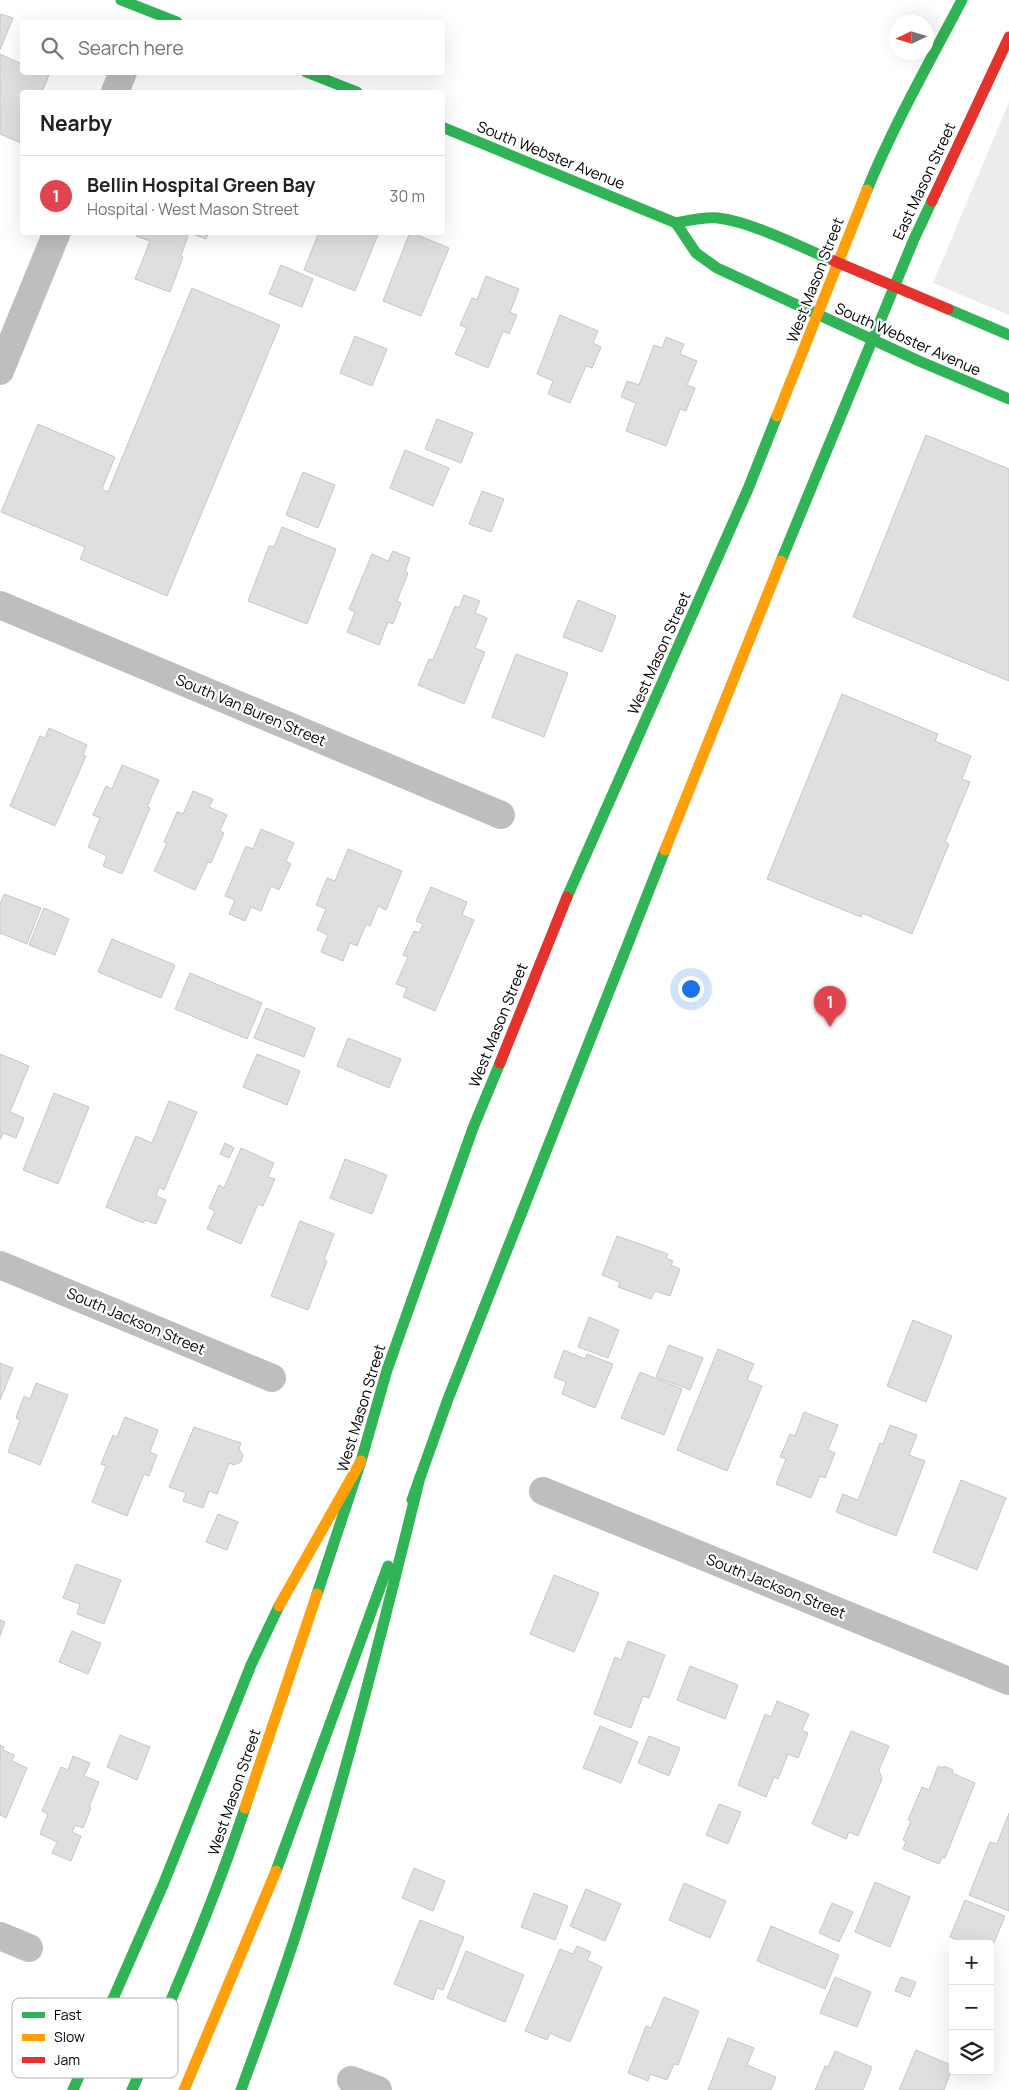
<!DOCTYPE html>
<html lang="en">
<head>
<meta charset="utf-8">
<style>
  :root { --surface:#fff; --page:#f6f6f6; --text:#202124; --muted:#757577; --line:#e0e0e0; --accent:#0b8043 }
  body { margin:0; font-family:Manrope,sans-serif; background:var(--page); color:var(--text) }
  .controls { position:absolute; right:15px; bottom:15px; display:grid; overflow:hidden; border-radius:5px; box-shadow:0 5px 20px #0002 }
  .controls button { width:45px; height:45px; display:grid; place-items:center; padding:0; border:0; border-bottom:1px solid var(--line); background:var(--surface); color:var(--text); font:25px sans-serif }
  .compass { position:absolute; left:889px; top:15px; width:45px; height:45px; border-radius:50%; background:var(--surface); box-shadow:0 5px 20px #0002; rotate:266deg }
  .you { position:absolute; left:690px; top:988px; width:18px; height:18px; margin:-12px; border:4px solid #fff; border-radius:50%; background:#1a73e8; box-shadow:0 0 0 8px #1a73e833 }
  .badge { display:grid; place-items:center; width:32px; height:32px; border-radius:50%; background:var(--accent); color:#fff; font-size:16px; font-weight:700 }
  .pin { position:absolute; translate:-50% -41px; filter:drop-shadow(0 1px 2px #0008) }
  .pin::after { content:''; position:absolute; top:26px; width:18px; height:15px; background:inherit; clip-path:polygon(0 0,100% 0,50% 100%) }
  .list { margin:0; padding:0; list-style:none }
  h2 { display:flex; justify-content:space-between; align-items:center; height:65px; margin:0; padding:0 20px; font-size:21px }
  h2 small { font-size:16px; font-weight:400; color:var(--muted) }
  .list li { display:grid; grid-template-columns:32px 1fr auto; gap:15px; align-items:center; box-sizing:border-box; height:80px; padding:0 20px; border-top:1px solid var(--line) }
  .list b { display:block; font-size:19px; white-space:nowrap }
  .list p { margin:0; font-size:16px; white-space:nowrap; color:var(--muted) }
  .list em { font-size:16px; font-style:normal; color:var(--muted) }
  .icon { flex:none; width:28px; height:28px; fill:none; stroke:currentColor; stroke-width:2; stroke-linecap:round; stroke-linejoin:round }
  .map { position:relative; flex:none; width:1009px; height:2090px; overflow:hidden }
  .search { position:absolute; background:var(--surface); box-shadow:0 5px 20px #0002; left:20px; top:20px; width:425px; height:55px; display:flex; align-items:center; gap:12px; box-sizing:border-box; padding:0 18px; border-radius:5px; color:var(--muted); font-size:19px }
  .panel { position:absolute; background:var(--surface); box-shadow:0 5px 20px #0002; left:20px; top:90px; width:425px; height:145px; border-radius:5px }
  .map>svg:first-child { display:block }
</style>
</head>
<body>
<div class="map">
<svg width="1009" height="2090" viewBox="0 0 1009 2090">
  <rect width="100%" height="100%" fill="#fff"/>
  <path fill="#ececec" d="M 1009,102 L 1009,315 L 933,283 Z"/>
  <g fill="#dfdfdf" stroke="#c7c7c7">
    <path d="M 1,14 L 13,18 L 0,50 L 0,17 Z"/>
    <path d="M 0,54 L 22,64 L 22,72 L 44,72 L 49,75 L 42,92 L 22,92 L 21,143 L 0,134 Z"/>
    <path d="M 138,232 L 209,232 L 206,239 L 189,233 L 181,256 L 183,257 L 170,292 L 135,279 L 150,241 L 136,236 Z"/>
    <path d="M 319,232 L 379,232 L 355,291 L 304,270 Z"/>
    <path d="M 410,232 L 449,248 L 421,316 L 383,301 Z"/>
    <path d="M 281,265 L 313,279 L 302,307 L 269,294 Z"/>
    <path d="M 486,276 L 519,289 L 510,312 L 517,315 L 509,334 L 503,331 L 488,368 L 455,354 L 467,328 L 460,325 L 472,298 L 477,300 Z"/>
    <path d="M 192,288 L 280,325 L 167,596 L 80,559 L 85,547 L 1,512 L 38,424 L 115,457 L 102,489 L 108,492 Z"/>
    <path d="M 560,315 L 598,331 L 593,343 L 601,347 L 592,368 L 586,366 L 570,403 L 548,394 L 553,381 L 537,374 Z"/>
    <path d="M 355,336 L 387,349 L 372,386 L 340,373 Z"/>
    <path d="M 666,337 L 684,344 L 680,354 L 697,361 L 687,385 L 695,388 L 686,411 L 680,409 L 666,446 L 626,431 L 636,403 L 621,397 L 627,381 L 639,385 L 654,345 L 662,348 Z"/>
    <path d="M 437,419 L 473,433 L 461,463 L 425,449 Z"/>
    <path d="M 926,435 L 1009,469 L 1009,681 L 853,617 Z"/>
    <path d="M 405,450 L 449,468 L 433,506 L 390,488 Z"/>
    <path d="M 303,472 L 335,485 L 318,528 L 286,515 Z"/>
    <path d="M 482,491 L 504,499 L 491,532 L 469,524 Z"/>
    <path d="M 282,527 L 336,549 L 307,624 L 248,601 L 269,546 L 274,547 Z"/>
    <path d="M 393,551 L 410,558 L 405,571 L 408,573 L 397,601 L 401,603 L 393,624 L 388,622 L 379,645 L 347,632 L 355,612 L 349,609 L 372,554 L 388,561 Z"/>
    <path d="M 464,595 L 480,601 L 475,613 L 487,618 L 475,648 L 485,652 L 464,704 L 418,685 L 429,659 L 433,660 L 455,606 L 459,608 Z"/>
    <path d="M 578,600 L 616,616 L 602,652 L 563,637 Z"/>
    <path d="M 516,654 L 568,673 L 544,737 L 492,717 Z"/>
    <path d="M 842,694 L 938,734 L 935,741 L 971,756 L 962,779 L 970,782 L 945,842 L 949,844 L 912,934 L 862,913 L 861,917 L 767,879 Z"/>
    <path d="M 49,728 L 87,745 L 83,755 L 86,756 L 55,826 L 10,806 L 40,736 L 45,738 Z"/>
    <path d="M 122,765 L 159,780 L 147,807 L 150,808 L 122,874 L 103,866 L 107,856 L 88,847 L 100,818 L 93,815 L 106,786 L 112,789 Z"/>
    <path d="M 193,791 L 213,799 L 209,807 L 227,815 L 220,831 L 224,833 L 211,863 L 208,862 L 195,890 L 154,871 L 167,843 L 164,842 L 177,812 L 183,814 Z"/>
    <path d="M 261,829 L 294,843 L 286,861 L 291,864 L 279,890 L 271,886 L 261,911 L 251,907 L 245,921 L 229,914 L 235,900 L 225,896 L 246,846 L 253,849 Z"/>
    <path d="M 348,849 L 402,871 L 386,910 L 378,906 L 370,926 L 366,924 L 357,946 L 350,943 L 343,961 L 321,952 L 328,935 L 317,930 L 326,909 L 316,905 L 327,878 L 335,881 Z"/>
    <path d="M 431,887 L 467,902 L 462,915 L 474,920 L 435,1011 L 403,997 L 407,988 L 396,984 L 408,957 L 403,955 L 414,931 L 419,933 L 423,924 L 416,921 Z"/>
    <path d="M 4,894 L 41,908 L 27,944 L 0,933 L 0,904 Z"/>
    <path d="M 44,908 L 69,919 L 55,955 L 29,945 Z"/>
    <path d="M 112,939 L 175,965 L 161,998 L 98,972 Z"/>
    <path d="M 190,973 L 262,1003 L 247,1039 L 175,1009 Z"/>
    <path d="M 266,1008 L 315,1028 L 304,1057 L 254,1038 Z"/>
    <path d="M 348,1038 L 401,1059 L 389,1088 L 337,1066 Z"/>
    <path d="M 0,1054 L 29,1066 L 10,1112 L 24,1118 L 16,1138 L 3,1133 L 0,1140 Z"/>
    <path d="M 257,1054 L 300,1071 L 287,1105 L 243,1087 Z"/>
    <path d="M 54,1093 L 89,1107 L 58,1184 L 23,1170 Z"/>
    <path d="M 169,1101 L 197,1112 L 164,1190 L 159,1187 L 156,1196 L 166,1200 L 156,1224 L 145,1220 L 143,1223 L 106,1207 L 136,1136 L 152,1143 Z"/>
    <path d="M 225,1143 L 234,1148 L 229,1158 L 220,1154 Z"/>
    <path d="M 241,1148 L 274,1163 L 268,1177 L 275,1179 L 263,1206 L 258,1204 L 241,1244 L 207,1229 L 215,1211 L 209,1208 L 219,1185 L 224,1188 Z"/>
    <path d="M 345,1159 L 387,1175 L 372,1214 L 330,1198 Z"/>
    <path d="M 300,1221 L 334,1234 L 324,1260 L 327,1261 L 308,1310 L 271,1296 Z"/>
    <path d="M 617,1236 L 668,1254 L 666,1258 L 673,1261 L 671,1265 L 680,1269 L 670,1296 L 655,1291 L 651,1299 L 618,1287 L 620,1282 L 602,1275 Z"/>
    <path d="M 589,1317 L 619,1330 L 608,1358 L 578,1347 Z"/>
    <path d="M 913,1320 L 952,1336 L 926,1402 L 887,1386 Z"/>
    <path d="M 669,1345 L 703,1358 L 690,1390 L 656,1377 Z"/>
    <path d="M 718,1349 L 754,1364 L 747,1380 L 762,1386 L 727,1471 L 677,1450 Z"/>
    <path d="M 564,1350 L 585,1359 L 587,1354 L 613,1364 L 595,1408 L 562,1394 L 566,1382 L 554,1377 Z"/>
    <path d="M 0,1363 L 13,1368 L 0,1400 Z"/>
    <path d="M 640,1372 L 682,1389 L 664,1435 L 621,1418 Z"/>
    <path d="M 36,1383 L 68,1395 L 40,1465 L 8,1452 L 20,1420 L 16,1418 L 24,1396 L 30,1399 Z"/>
    <path d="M 804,1412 L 838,1425 L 828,1450 L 835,1453 L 825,1478 L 820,1476 L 811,1498 L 776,1484 L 786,1459 L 780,1457 L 790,1434 L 795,1436 Z"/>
    <path d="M 125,1417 L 158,1430 L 150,1452 L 157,1455 L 149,1476 L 144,1474 L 127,1516 L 92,1502 L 106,1466 L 101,1464 L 113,1435 L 117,1437 Z"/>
    <path d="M 890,1425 L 917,1435 L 909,1455 L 925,1461 L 896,1536 L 836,1512 L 843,1494 L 858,1500 L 880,1443 L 883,1444 Z"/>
    <path d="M 194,1427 L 241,1443 L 239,1449 L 243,1455 L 241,1462 L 234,1465 L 229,1463 L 217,1494 L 209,1491 L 203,1508 L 183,1501 L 186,1493 L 169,1487 Z"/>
    <path d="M 961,1480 L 1006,1498 L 977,1570 L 933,1552 Z"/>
    <path d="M 218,1514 L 238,1522 L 227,1550 L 206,1542 Z"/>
    <path d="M 76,1564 L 121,1580 L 104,1624 L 77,1614 L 80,1604 L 63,1598 Z"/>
    <path d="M 554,1575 L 599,1593 L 574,1652 L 530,1634 Z"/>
    <path d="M 0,1620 L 5,1622 L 0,1636 Z"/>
    <path d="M 72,1631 L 101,1643 L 88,1674 L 59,1662 Z"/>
    <path d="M 628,1641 L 665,1655 L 649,1698 L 643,1696 L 631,1728 L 594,1714 L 615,1657 L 621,1660 Z"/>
    <path d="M 690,1666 L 738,1685 L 725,1719 L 677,1700 Z"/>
    <path d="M 777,1701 L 809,1714 L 802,1730 L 808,1733 L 798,1758 L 788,1754 L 778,1779 L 774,1777 L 766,1797 L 738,1785 L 765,1714 L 771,1717 Z"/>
    <path d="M 600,1726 L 638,1742 L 621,1783 L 583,1768 Z"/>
    <path d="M 851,1731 L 889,1746 L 879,1770 L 882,1779 L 858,1836 L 849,1832 L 846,1839 L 812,1824 Z"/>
    <path d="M 120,1735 L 150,1747 L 137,1780 L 107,1767 Z"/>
    <path d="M 649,1736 L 680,1748 L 669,1776 L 638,1763 Z"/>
    <path d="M 0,1745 L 4,1747 L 3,1750 L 14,1755 L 12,1761 L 27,1768 L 6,1818 L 0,1815 Z"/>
    <path d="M 73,1756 L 90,1763 L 84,1776 L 99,1782 L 89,1807 L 91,1808 L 83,1828 L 75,1825 L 72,1832 L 81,1836 L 71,1861 L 52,1853 L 57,1842 L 40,1834 L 48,1814 L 42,1811 L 61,1767 L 68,1770 Z"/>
    <path d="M 938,1766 L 943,1768 L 944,1766 L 953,1770 L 952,1773 L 975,1783 L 945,1858 L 942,1857 L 939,1864 L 903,1849 L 906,1841 L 903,1840 L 911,1821 L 908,1820 L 922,1787 L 929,1790 Z"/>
    <path d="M 719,1804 L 741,1812 L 728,1844 L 706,1835 Z"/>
    <path d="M 1009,1813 L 1009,1911 L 969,1895 L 990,1842 L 997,1844 Z"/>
    <path d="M 414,1868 L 445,1881 L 433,1911 L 402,1898 Z"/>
    <path d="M 875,1882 L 910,1897 L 890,1947 L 855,1932 Z"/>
    <path d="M 684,1883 L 726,1901 L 710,1938 L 669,1920 Z"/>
    <path d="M 586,1889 L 621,1904 L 605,1941 L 570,1926 Z"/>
    <path d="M 534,1893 L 568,1906 L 555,1940 L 521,1927 Z"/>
    <path d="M 965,1900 L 1005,1916 L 990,1953 L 990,1944 L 967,1944 L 950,1937 Z"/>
    <path d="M 832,1903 L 853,1912 L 839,1942 L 819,1933 Z"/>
    <path d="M 420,1920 L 464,1937 L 443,1990 L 437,1988 L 433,2000 L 394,1984 Z"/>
    <path d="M 771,1926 L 839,1955 L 825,1989 L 757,1961 Z"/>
    <path d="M 577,1946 L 591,1952 L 587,1960 L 602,1967 L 570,2042 L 550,2033 L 547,2040 L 525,2031 L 560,1949 L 573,1954 Z"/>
    <path d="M 466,1951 L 524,1975 L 505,2022 L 447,1998 Z"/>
    <path d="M 835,1977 L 871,1992 L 857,2027 L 820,2013 Z"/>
    <path d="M 901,1977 L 916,1982 L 910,1997 L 895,1991 Z"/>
    <path d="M 664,1997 L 699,2011 L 678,2065 L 674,2064 L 667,2080 L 650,2074 L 648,2081 L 628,2073 L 646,2026 L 651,2028 Z"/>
    <path d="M 728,2038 L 754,2048 L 747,2065 L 776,2077 L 771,2090 L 708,2090 Z"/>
    <path d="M 916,2050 L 953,2066 L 944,2090 L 899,2090 Z"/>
    <path d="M 835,2051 L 872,2067 L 863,2090 L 815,2090 L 825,2066 L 828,2067 Z"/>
  </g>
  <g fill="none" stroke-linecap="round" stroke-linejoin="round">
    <g stroke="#bebebe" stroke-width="28">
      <path d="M 115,92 L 123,72"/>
      <path d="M 0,371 L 57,232"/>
      <path d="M 0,605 L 501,815"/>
      <path d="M 0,1265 L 272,1378"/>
      <path d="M 543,1491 L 1009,1681"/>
      <path d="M 0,1936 L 29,1948"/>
      <path d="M 351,2080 L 378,2090"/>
    </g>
    <g stroke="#30b455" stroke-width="11">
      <path d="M 121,0 L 177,22"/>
      <path d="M 306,72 L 357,92"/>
      <path d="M 442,127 L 676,223 C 690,220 704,217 718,218 C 752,222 801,247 834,261"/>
      <path d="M 867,190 C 894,124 929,63 962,0"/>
      <path d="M 676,223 L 696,253 L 717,268 L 919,361 L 1009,399"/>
      <path d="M 948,309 L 1009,335"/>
      <path d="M 781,561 L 914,239 L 932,201"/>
      <path d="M 567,897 L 748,489 L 777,416"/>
      <path d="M 412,1500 L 448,1399 L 665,850"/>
      <path d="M 317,1594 L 361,1461 L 387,1370 L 473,1128 L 500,1063"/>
      <path d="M 276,1871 L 388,1566"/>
      <path d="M 73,2090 L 163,1885 L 251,1665 L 279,1606"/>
      <path d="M 132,2090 C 173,1997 213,1904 245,1808"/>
      <path d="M 241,2090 C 262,2032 284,1974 302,1915 C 347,1771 384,1624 420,1477"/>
    </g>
    <g stroke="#ff9f0a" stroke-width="11">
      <path d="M 777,416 L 867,190"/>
      <path d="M 665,850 L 781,561"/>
      <path d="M 279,1606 L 361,1461"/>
      <path d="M 245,1808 L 317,1594"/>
      <path d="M 184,2090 L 276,1871"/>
    </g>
    <g stroke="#e5322d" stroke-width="11">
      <path d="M 932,201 L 1009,37"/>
      <path d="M 834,261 L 948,309"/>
      <path d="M 500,1063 L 567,897"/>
    </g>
  </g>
  <g text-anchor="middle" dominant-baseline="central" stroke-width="4.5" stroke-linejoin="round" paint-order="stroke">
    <g font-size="15" fill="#000" stroke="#fff">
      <text transform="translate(551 155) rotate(22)">South Webster Avenue</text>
      <text transform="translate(924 181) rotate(-65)">East Mason Street</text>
      <text transform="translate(815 280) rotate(-69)">West Mason Street</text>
      <text transform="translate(908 339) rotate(24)">South Webster Avenue</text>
      <text transform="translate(659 653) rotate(-66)">West Mason Street</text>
      <text transform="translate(251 710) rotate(23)">South Van Buren Street</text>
      <text transform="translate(498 1025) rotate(-68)">West Mason Street</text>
      <text transform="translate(136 1321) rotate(23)">South Jackson Street</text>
      <text transform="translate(361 1408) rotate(-73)">West Mason Street</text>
      <text transform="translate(776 1586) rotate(22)">South Jackson Street</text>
      <text transform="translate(234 1792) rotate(-71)">West Mason Street</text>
    </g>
  </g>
  <rect x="12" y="1998" width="166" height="80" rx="8" fill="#fff" stroke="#b2b2b2" stroke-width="1"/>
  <rect x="22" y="2012" width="23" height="6" fill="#30b455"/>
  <rect x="22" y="2034" width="23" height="7" fill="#ff9f0a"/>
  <rect x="22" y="2057" width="23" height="6" fill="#e5322d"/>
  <g font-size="14" fill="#000">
    <text x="54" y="2020">Fast</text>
    <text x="54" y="2042">Slow</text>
    <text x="54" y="2065">Jam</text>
  </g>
</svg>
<div class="controls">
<button>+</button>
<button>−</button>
<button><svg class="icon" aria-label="layers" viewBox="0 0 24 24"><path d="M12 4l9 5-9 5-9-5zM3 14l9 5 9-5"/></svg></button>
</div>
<svg class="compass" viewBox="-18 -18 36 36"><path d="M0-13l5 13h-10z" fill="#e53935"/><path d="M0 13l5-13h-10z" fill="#757577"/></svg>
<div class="you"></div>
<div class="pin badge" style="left:830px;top:1027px;background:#e0444e">1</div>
<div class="search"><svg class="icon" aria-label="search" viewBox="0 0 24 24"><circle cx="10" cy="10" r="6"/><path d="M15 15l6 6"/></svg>Search here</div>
<section class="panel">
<h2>Nearby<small></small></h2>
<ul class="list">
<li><span class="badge" style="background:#e0444e">1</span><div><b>Bellin Hospital Green Bay</b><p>Hospital · West Mason Street</p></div><em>30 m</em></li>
</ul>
</section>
</div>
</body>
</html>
